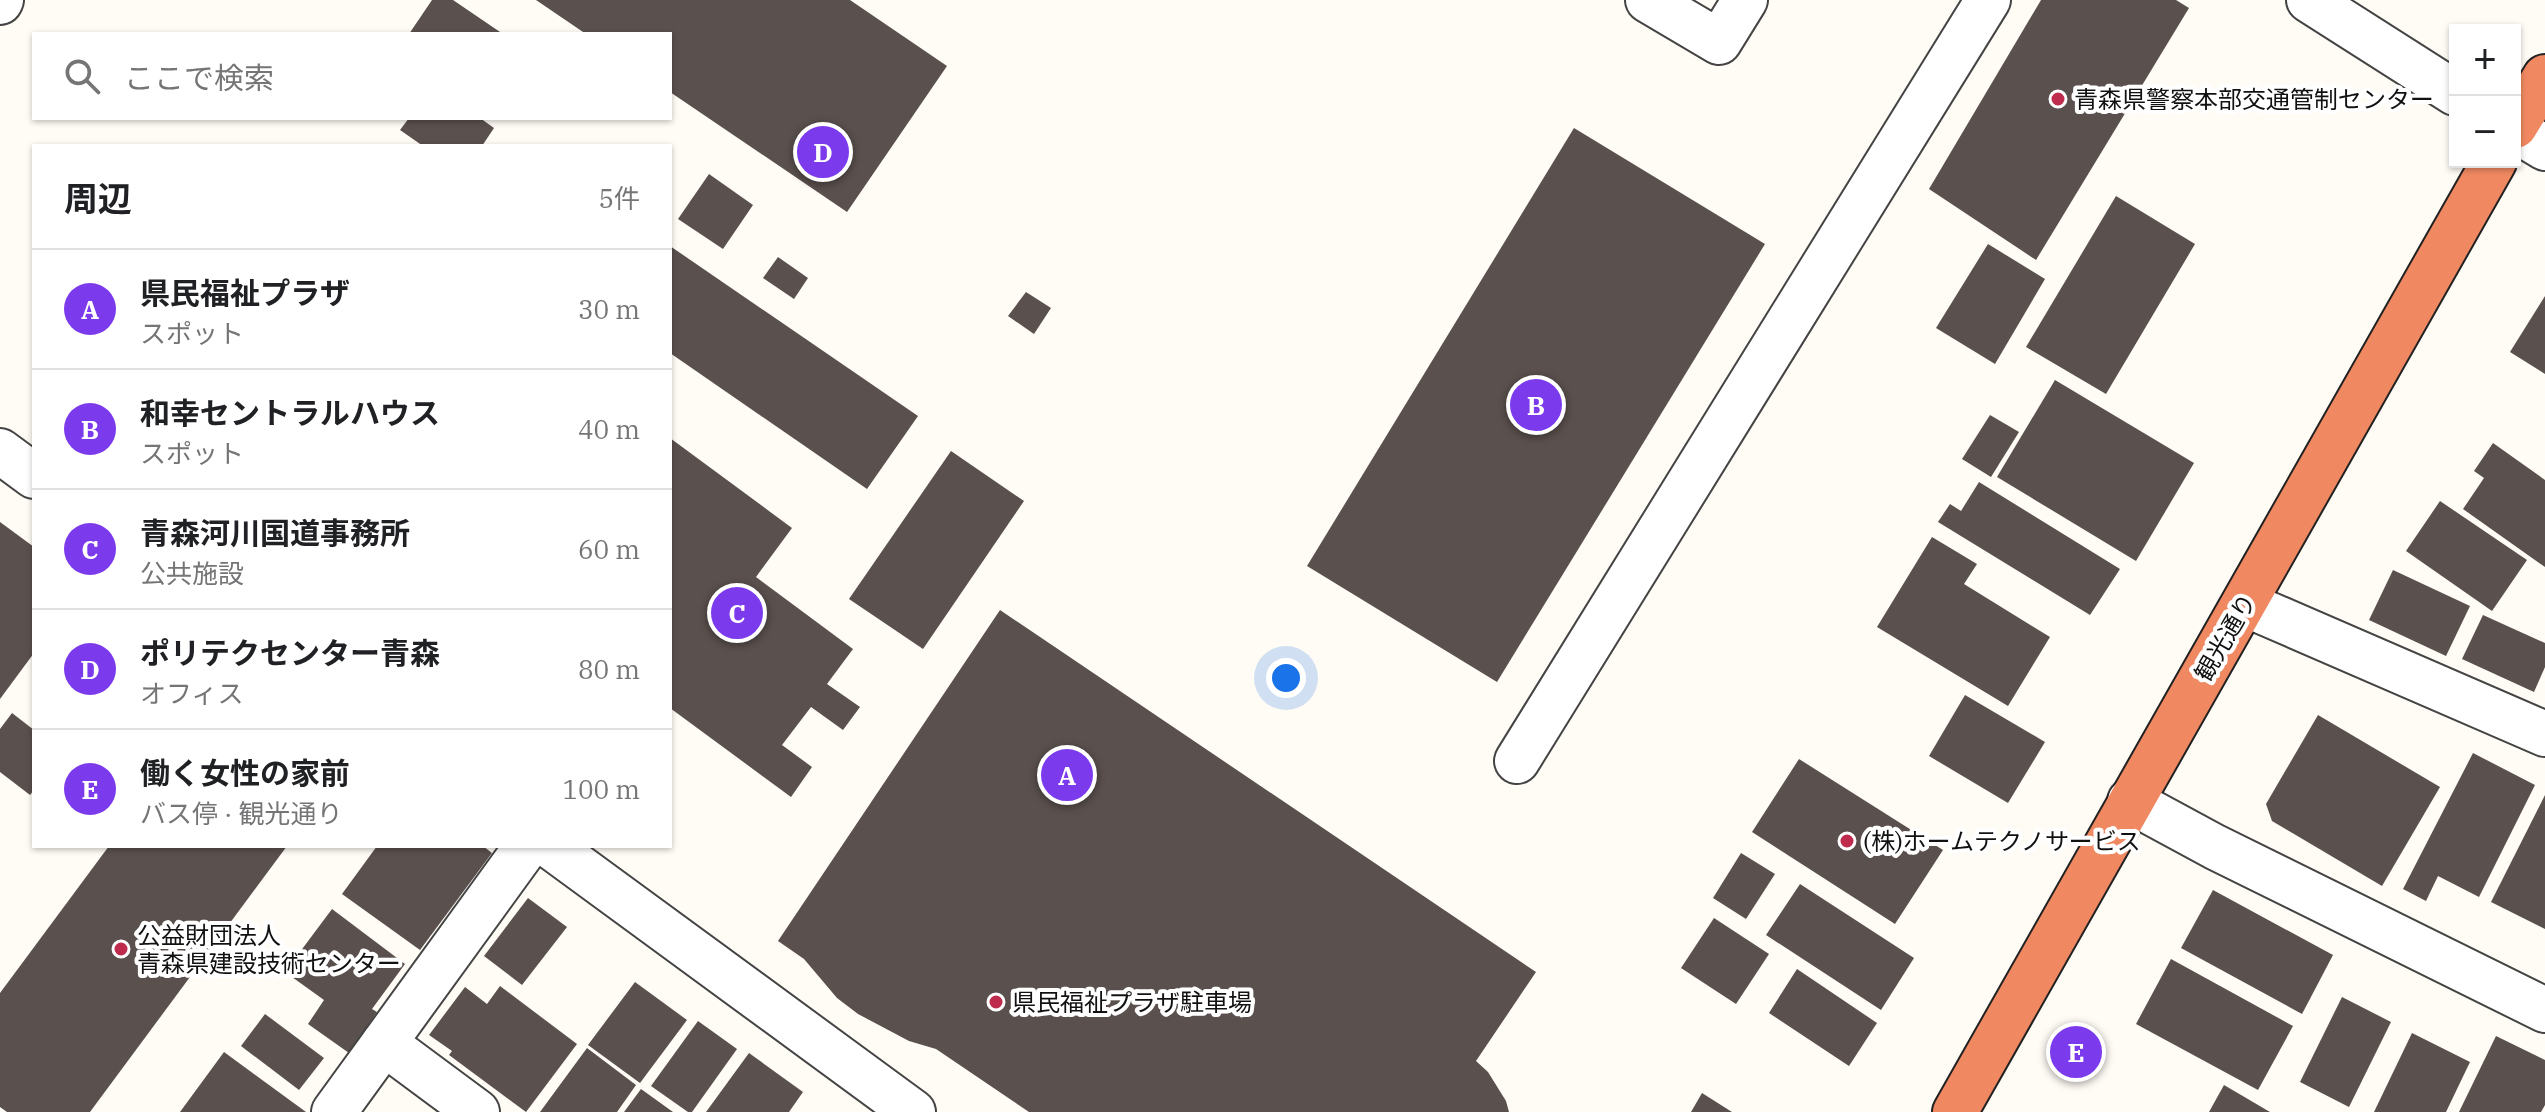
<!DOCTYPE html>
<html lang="ja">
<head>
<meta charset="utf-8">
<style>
  :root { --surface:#fff; --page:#f6f6f6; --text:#202124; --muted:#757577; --line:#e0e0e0; --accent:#7c3aed }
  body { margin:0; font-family:"IBM Plex Serif","Noto Sans JP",serif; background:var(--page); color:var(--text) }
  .controls { position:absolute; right:24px; top:24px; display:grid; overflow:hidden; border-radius:0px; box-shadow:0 2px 6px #0004 }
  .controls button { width:72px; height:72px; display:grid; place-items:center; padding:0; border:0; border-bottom:2px solid var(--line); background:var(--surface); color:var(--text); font:40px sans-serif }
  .you { position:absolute; left:1286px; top:678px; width:28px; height:28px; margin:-20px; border:6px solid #fff; border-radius:50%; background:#1a73e8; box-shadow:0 0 0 12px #1a73e833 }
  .badge { display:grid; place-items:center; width:52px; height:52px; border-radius:50%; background:var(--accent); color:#fff; font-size:26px; font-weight:700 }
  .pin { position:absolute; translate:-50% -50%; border:4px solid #fff; box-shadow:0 2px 8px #0006 }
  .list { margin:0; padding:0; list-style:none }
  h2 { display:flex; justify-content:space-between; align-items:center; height:104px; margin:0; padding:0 32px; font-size:34px }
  h2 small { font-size:26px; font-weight:400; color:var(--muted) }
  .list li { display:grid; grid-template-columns:52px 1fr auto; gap:24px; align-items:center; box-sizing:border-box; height:120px; padding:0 32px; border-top:2px solid var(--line) }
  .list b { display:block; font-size:30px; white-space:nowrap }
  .list p { margin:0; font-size:26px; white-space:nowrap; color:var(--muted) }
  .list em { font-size:26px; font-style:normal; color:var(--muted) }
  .icon { flex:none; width:44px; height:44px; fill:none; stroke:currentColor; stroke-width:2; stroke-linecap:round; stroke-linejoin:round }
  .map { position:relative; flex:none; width:2545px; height:1112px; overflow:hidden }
  .search { position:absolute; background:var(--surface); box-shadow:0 2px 6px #0004; left:32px; top:32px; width:640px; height:88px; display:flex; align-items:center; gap:20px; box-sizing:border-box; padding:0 28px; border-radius:0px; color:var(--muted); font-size:30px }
  .panel { position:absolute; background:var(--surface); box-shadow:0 2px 6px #0004; left:32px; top:144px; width:640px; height:704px; border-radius:0px }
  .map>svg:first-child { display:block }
</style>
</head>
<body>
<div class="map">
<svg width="2545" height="1112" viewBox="0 0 2545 1112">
  <rect width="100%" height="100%" fill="#fffbf5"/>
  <g fill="#5a504d">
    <path d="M 432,0 L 453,0 L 503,34 L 409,34 Z"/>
    <path d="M 536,0 L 850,0 L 947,66 L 847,212 L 670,92 L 670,34 L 586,34 Z"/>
    <path d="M 2041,0 L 2176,0 L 2189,8 L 2036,260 L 1929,189 Z"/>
    <path d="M 409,118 L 480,118 L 494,128 L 482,146 L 423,146 L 400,130 Z"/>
    <path d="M 1574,128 L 1765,244 L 1497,682 L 1307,566 Z"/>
    <path d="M 709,174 L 753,205 L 723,249 L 678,219 Z"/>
    <path d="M 2116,196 L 2195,244 L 2106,394 L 2026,347 Z"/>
    <path d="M 1988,244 L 2045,279 L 1995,364 L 1936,328 Z"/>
    <path d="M 670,246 L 918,416 L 867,489 L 670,353 Z"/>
    <path d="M 778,257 L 808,278 L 794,299 L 763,278 Z"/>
    <path d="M 1026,292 L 1051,308 L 1034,334 L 1008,316 Z"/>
    <path d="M 2545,296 L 2545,374 L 2510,352 Z"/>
    <path d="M 2055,380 L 2194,463 L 2136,561 L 1997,477 Z"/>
    <path d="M 1990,415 L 2019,432 L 1991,477 L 1962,459 Z"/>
    <path d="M 670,438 L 792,528 L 756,577 L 853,649 L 827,684 L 860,707 L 843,730 L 811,707 L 782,745 L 812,767 L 791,797 L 670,708 Z"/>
    <path d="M 2493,443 L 2545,480 L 2545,567 L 2463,509 L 2484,478 L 2474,471 Z"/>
    <path d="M 951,451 L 1024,501 L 923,649 L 849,599 Z"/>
    <path d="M 1979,482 L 2120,569 L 2090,615 L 1938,522 L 1950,504 L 1961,511 Z"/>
    <path d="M 2440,501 L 2527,560 L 2492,611 L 2406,551 Z"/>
    <path d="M 0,522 L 34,547 L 34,653 L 0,699 Z"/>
    <path d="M 1932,537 L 1977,564 L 1964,584 L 2050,637 L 2008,706 L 1877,627 Z"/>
    <path d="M 2393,570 L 2470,606 L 2446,656 L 2369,620 Z"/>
    <path d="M 1000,610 L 1536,972 L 1476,1061 L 1488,1072 L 1506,1101 L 1509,1112 L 1029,1112 L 936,1049 L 909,1041 L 858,1014 L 837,998 L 804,959 L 778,941 Z"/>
    <path d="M 2483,615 L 2545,643 L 2545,667 L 2534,692 L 2462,659 Z"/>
    <path d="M 1965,695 L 2045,742 L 2008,803 L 1929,756 Z"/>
    <path d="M 12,713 L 34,730 L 34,790 L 30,795 L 0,772 L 0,729 Z"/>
    <path d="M 2318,715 L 2440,787 L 2382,886 L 2272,821 L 2266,804 Z"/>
    <path d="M 2473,753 L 2535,785 L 2479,897 L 2438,876 L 2426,901 L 2403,889 Z"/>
    <path d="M 1799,759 L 1943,850 L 1895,924 L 1752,832 Z"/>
    <path d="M 2545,795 L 2545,929 L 2491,902 Z"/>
    <path d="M 109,846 L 287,846 L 90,1112 L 7,1112 L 0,1107 L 0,993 Z"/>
    <path d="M 377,846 L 483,846 L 492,853 L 420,950 L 342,894 Z"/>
    <path d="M 1741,853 L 1775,874 L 1746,919 L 1713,898 Z"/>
    <path d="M 1800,884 L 1914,958 L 1881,1010 L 1766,935 Z"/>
    <path d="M 2213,890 L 2333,955 L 2302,1014 L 2181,948 Z"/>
    <path d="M 528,898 L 567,927 L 522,985 L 484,956 Z"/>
    <path d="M 332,909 L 405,964 L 372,1009 L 377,1012 L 349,1053 L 308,1024 L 324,1000 L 285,972 Z"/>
    <path d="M 1714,918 L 1769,954 L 1736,1004 L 1681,968 Z"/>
    <path d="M 2171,959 L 2293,1026 L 2258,1090 L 2136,1024 Z"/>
    <path d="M 1797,969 L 1877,1023 L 1849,1066 L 1769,1013 Z"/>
    <path d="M 635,982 L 687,1020 L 640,1083 L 588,1045 Z"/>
    <path d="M 500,986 L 577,1044 L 526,1112 L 449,1055 L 452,1051 L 429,1035 L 465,987 L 487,1004 Z"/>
    <path d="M 2342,997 L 2391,1022 L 2349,1107 L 2300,1082 Z"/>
    <path d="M 265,1014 L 324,1058 L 299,1090 L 241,1046 Z"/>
    <path d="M 698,1021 L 737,1049 L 692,1112 L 688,1112 L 651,1086 Z"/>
    <path d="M 2412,1033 L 2470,1062 L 2446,1112 L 2374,1112 Z"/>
    <path d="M 2496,1036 L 2545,1060 L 2545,1105 L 2541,1112 L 2459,1112 Z"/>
    <path d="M 587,1048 L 636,1085 L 617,1112 L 540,1112 Z"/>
    <path d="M 224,1052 L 306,1112 L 180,1112 Z"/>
    <path d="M 749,1053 L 803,1092 L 789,1112 L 706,1112 Z"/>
    <path d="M 2224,1085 L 2270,1112 L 2209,1112 Z"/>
    <path d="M 641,1089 L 673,1112 L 624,1112 Z"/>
    <path d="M 1702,1093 L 1732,1112 L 1691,1112 Z"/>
  </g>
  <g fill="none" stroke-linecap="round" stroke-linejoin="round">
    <defs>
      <g id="minor">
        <path d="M 1648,0 L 1719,42 L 1745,0"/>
        <path d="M 2309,0 L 2455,93"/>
        <path d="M 0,2 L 1,0"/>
        <path d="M 2515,130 L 2545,148"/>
        <path d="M 0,451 L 34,476"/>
        <path d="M 2245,604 L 2545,734"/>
        <path d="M 1517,761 L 1988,0"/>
        <path d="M 2130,801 L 2215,847 L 2545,1010"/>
        <path d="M 550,846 L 913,1112"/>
        <path d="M 384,1043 L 477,1112"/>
        <path d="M 334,1112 L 527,846"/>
      </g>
      <g id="highway">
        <path d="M 2515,126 L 2545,77"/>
        <path d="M 1955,1112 L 2494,162"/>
      </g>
    </defs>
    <use href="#minor" stroke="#444" stroke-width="48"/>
    <use href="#highway" stroke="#222" stroke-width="48"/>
    <use href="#minor" stroke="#fff" stroke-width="44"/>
    <use href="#highway" stroke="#f08962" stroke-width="44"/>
  </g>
  <g fill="#bf2b4d" stroke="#fff" stroke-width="3">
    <circle cx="2058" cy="99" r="8"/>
    <circle cx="1847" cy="841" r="8"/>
    <circle cx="121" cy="949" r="8"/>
    <circle cx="996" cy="1002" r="8"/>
  </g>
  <g text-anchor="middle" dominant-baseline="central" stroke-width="8" stroke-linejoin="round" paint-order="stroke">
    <g font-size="24" fill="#111" stroke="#fff" text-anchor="start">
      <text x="2074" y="99">青森県警察本部交通管制センター</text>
      <text x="1863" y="841">(株)ホームテクノサービス</text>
      <text x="137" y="935">公益財団法人<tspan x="137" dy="28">青森県建設技術センター</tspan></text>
      <text x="1012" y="1002">県民福祉プラザ駐車場</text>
    </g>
    <g font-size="24" fill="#111" stroke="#fff">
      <text transform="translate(2225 637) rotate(-60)">観光通り</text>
    </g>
  </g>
</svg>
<div class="controls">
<button>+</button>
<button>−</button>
</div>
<div class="you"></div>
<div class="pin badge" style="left:1067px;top:775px">A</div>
<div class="pin badge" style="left:1536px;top:405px">B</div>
<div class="pin badge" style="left:737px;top:613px">C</div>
<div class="pin badge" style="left:823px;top:152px">D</div>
<div class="pin badge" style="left:2076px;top:1052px">E</div>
<div class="search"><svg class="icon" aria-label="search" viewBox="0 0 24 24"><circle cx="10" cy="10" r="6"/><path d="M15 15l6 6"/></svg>ここで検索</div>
<section class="panel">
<h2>周辺<small>5件</small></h2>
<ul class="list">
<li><span class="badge">A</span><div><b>県民福祉プラザ</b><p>スポット</p></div><em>30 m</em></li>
<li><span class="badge">B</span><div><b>和幸セントラルハウス</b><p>スポット</p></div><em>40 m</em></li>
<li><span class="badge">C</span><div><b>青森河川国道事務所</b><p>公共施設</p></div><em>60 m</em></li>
<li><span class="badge">D</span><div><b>ポリテクセンター青森</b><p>オフィス</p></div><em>80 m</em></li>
<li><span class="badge">E</span><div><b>働く女性の家前</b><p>バス停 · 観光通り</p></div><em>100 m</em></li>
</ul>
</section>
</div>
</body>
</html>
